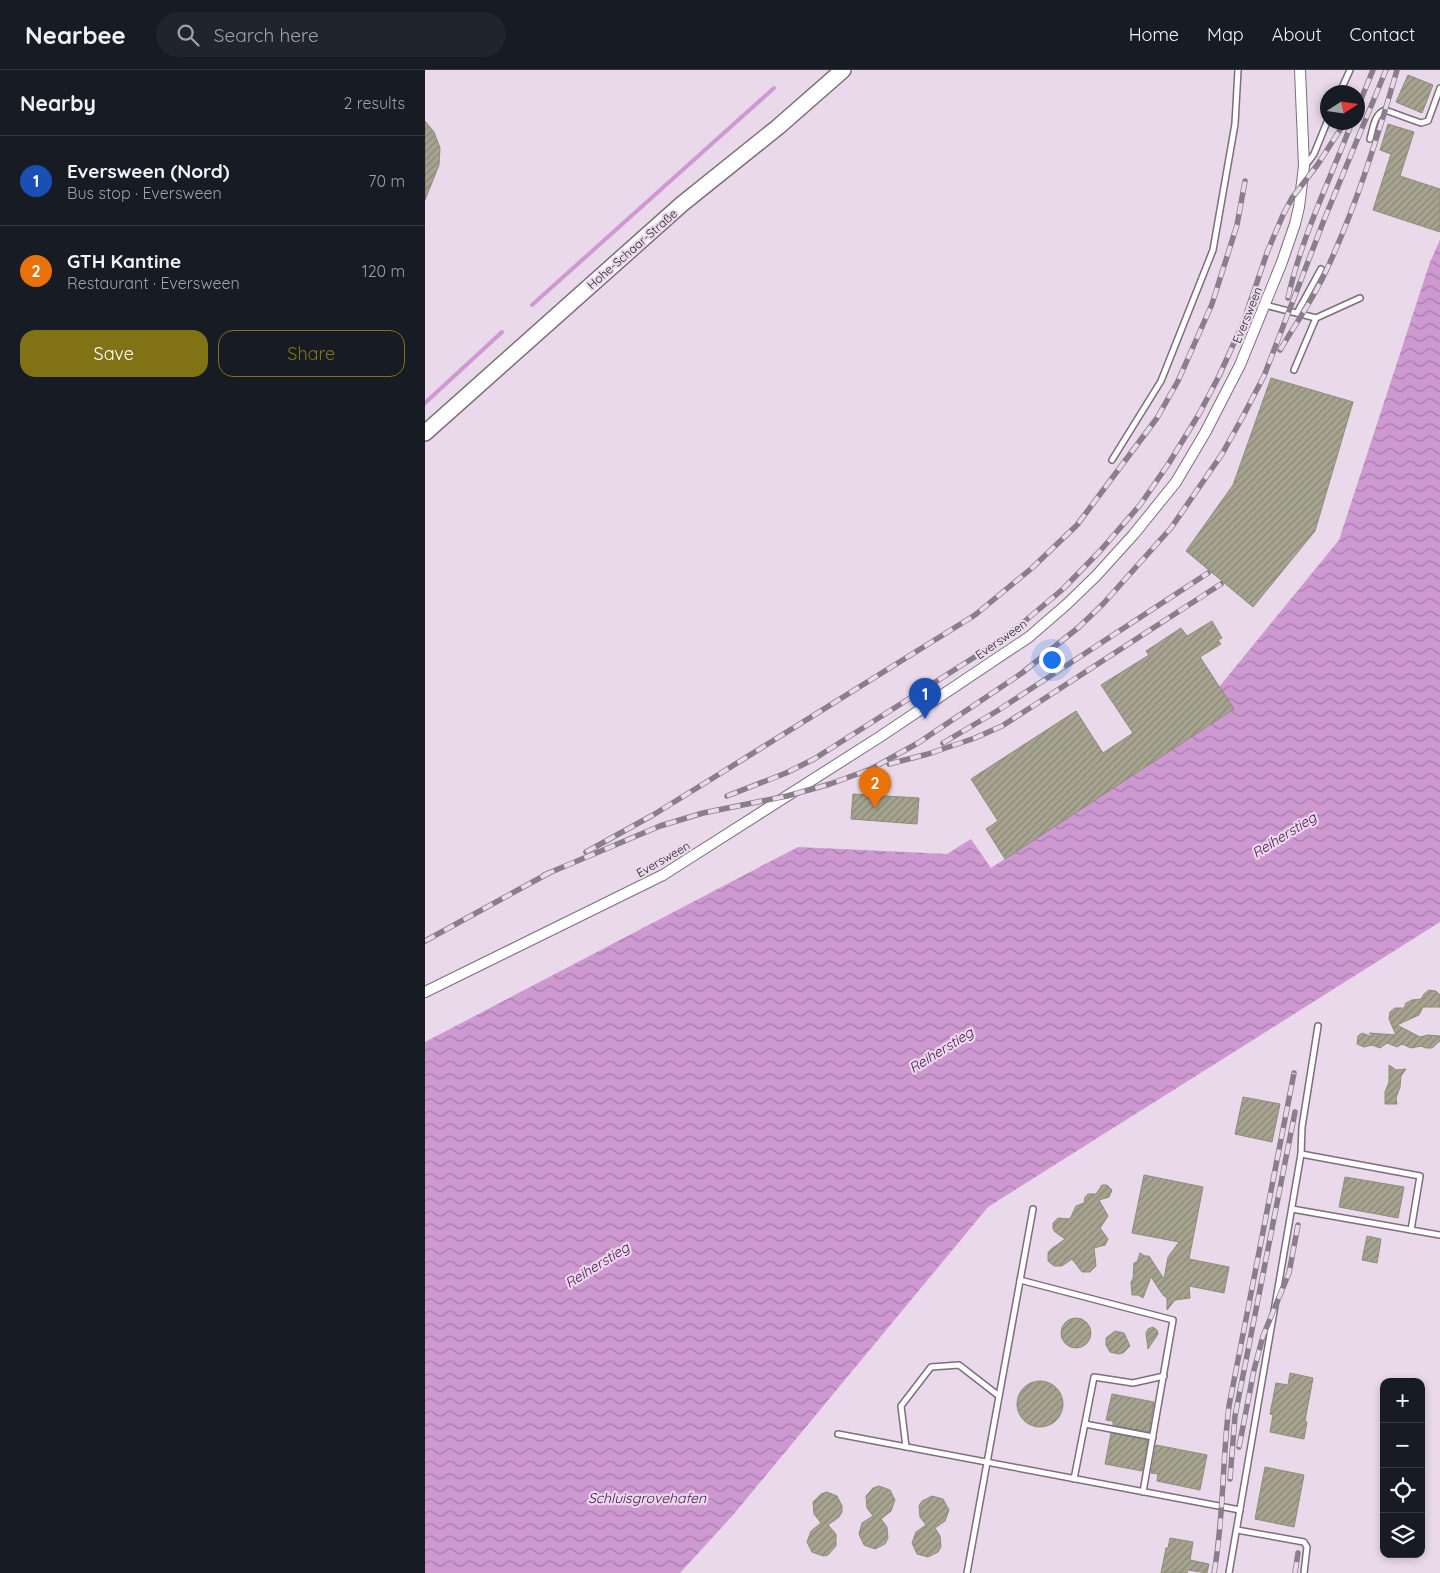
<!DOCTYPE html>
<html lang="en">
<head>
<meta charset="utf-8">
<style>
  :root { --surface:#171b24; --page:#20242c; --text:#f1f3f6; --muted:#9ea1a6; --line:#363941; --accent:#817315 }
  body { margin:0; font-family:Quicksand,sans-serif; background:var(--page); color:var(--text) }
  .controls { position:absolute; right:15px; bottom:15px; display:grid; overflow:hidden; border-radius:10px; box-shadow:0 2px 8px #0003 }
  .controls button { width:45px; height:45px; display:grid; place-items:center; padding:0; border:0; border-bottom:1px solid var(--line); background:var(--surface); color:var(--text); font:25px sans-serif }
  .compass { position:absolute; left:895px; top:15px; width:45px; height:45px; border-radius:50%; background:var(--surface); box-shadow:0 2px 8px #0003; rotate:78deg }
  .you { position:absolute; left:626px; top:589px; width:18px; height:18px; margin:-12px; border:4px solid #fff; border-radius:50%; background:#1a73e8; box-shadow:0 0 0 8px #1a73e833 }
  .badge { display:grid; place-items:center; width:32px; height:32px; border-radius:50%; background:var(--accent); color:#fff; font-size:16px; font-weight:700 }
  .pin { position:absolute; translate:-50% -41px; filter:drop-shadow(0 1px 2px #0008) }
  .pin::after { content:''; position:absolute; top:26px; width:18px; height:15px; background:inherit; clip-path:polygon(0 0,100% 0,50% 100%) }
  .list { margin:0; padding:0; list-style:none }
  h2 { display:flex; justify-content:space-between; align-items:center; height:65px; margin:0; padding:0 20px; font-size:21px }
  h2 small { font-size:16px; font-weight:400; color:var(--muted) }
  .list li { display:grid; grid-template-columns:32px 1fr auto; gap:15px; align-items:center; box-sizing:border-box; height:90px; padding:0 20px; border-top:1px solid var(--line) }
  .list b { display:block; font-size:19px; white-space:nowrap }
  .list p { margin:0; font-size:16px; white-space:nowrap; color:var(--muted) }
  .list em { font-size:16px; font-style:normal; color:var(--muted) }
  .actions { display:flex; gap:10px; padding:15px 20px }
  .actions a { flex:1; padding:11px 0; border:1px solid var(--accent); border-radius:15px; text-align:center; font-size:18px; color:var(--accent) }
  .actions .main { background:var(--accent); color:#fff }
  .icon { flex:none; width:28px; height:28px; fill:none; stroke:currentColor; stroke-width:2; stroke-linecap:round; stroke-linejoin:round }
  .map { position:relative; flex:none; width:1015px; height:1503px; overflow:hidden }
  header { display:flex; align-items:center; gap:30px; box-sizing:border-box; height:70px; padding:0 25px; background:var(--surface); border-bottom:1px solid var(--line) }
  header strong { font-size:24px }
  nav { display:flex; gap:28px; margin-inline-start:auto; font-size:18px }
  .search { width:350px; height:45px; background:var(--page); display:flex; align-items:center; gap:12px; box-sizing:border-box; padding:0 18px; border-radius:28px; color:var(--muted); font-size:19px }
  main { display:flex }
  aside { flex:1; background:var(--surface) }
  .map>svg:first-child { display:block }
</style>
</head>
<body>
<header>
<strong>Nearbee</strong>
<div class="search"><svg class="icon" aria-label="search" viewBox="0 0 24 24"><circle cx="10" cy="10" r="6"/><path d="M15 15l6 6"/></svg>Search here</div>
<nav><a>Home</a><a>Map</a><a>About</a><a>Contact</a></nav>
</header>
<main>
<aside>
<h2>Nearby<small>2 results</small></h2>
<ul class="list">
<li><span class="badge" style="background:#1a4fb4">1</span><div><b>Eversween (Nord)</b><p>Bus stop · Eversween</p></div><em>70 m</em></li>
<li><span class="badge" style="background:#e8710a">2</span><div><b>GTH Kantine</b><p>Restaurant · Eversween</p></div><em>120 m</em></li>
</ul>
<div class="actions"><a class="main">Save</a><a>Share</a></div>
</aside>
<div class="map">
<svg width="1015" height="1503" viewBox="0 0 1015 1503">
  <defs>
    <pattern id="water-waves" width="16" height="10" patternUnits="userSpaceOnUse" patternTransform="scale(1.25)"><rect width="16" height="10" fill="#ce99d1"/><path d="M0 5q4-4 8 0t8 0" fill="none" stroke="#a77caa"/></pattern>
    <pattern id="building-hatch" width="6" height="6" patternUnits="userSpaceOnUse" patternTransform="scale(1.25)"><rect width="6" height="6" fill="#a6a490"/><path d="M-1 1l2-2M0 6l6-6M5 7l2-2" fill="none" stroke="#878576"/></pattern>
  </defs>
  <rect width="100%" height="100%" fill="#e9d9ea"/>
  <path fill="url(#water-waves)" d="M 1015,170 L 1015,852 L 563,1137 L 308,1445 L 255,1503 L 0,1503 L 0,972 L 373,777 L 522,784 L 546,769 L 566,798 L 808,639 L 794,617 L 914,470 L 1005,192 Z"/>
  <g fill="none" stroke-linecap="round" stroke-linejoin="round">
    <g stroke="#ce99d1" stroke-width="4">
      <path d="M 107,235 L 349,18"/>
      <path d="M 0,333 L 77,262"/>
    </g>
  </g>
  <g fill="url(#building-hatch)" stroke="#8f8c7a">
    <path d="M 983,5 L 1008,15 L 997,43 L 971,32 Z"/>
    <path d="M 0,51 L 9,62 L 15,78 L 14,95 L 0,130 Z"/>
    <path d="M 963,54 L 989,62 L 975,106 L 1015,119 L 1015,162 L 948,140 L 966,84 L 955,80 Z"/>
    <path d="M 846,308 L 928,332 L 890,461 L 828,537 L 761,481 L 808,415 Z"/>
    <path d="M 787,551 L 797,568 L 793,570 L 796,574 L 775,587 L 809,639 L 580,789 L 561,759 L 573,751 L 546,709 L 651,641 L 678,683 L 708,663 L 676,615 L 724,585 L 721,581 L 756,558 L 762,566 Z"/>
    <path d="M 428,724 L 494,728 L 492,754 L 426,749 Z"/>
    <path d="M 1004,920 L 1011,921 L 1015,925 L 1015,937 L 998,937 L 994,945 L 972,955 L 995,967 L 1003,965 L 1015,966 L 1015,971 L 1007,978 L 1001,978 L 996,976 L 986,978 L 977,974 L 972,977 L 962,973 L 955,978 L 947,975 L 939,977 L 932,974 L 933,966 L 937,963 L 945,966 L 948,966 L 944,963 L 971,965 L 964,949 L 965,942 L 970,938 L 979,938 L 981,933 L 987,930 L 996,929 L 999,924 Z"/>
    <path d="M 964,995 L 971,1000 L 981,999 L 976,1006 L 975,1017 L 971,1028 L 972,1034 L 960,1034 L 960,1022 L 964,1012 Z"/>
    <path d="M 818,1027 L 855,1034 L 847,1072 L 810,1064 Z"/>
    <path d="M 719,1105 L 778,1117 L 764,1189 L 804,1197 L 799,1223 L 764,1216 L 765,1228 L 750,1230 L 742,1240 L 742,1228 L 738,1225 L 726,1207 L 718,1228 L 713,1225 L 707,1225 L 706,1212 L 708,1209 L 709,1193 L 712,1192 L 715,1183 L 720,1186 L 724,1186 L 739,1209 L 743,1187 L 754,1172 L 707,1163 Z"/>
    <path d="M 920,1107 L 979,1117 L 973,1148 L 914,1137 Z"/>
    <path d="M 677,1115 L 682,1115 L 687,1120 L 684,1127 L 674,1130 L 683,1146 L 675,1158 L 683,1169 L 680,1175 L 669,1178 L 671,1196 L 665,1202 L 657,1202 L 647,1189 L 637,1196 L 629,1196 L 623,1191 L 623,1183 L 625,1180 L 640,1169 L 630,1162 L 628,1159 L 628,1153 L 633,1148 L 645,1149 L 651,1136 L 659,1133 L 660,1127 L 663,1124 L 671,1124 Z"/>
    <path d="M 942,1166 L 956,1169 L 952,1193 L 937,1190 Z"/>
    <circle cx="651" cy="1263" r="15"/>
    <path d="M 728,1257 L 732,1260 L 733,1264 L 723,1279 L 721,1263 L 723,1259 Z"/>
    <path d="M 690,1261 L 699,1263 L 705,1276 L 698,1283 L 694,1284 L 685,1282 L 681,1275 L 681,1268 Z"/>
    <path d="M 865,1303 L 888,1308 L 880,1351 L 882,1352 L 879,1369 L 845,1362 L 848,1345 L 845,1344 L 851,1313 L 863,1315 Z"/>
    <circle cx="615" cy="1334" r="23"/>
    <path d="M 687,1324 L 729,1332 L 724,1362 L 688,1355 L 688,1351 L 681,1350 Z"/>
    <path d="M 686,1363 L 723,1370 L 717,1401 L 680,1394 Z"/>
    <path d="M 731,1375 L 782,1385 L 775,1420 L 732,1411 L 733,1404 L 726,1403 Z"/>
    <path d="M 840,1397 L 879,1405 L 869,1457 L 830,1449 Z"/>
    <path d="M 454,1416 L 465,1420 L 470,1430 L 466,1441 L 456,1449 L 462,1457 L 463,1468 L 460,1474 L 450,1479 L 439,1475 L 434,1464 L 437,1453 L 448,1446 L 442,1438 L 441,1426 L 448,1418 Z"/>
    <path d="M 402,1422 L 412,1426 L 417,1436 L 417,1442 L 414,1447 L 403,1455 L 411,1464 L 411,1476 L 403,1485 L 398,1486 L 387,1482 L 382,1472 L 386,1461 L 396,1453 L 389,1444 L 388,1432 L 396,1424 Z"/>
    <path d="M 507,1426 L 518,1429 L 524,1440 L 520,1451 L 510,1458 L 515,1466 L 516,1477 L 513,1482 L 503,1487 L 492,1484 L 487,1473 L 491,1462 L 501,1455 L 495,1447 L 494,1436 L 497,1431 Z"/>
    <path d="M 745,1468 L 768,1472 L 765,1490 L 784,1494 L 782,1503 L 763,1500 L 762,1503 L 736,1503 L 741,1478 L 743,1478 Z"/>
  </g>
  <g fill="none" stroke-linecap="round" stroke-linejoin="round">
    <defs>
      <g id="service">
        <path d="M 915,22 L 925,0"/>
        <path d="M 945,69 C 948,59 949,44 960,40 L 996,53 L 1003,51 L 1015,18"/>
        <path d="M 880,96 L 889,84 L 902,52"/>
        <path d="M 840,235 L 891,248 L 935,228"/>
        <path d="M 872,243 L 896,199"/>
        <path d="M 869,300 L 891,248"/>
        <path d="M 687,390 L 736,311 L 788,180 L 810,54 L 813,0"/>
        <path d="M 876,1084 L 995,1106 L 986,1160"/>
        <path d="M 867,1139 L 1015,1165"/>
        <path d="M 595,1210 L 748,1250 L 718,1422"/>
        <path d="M 660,1354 L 728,1367"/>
        <path d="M 413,1364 L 815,1440"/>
        <path d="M 481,1377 L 476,1336 L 506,1297 L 534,1295 L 574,1326"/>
        <path d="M 649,1409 L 669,1307 L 708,1313 L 739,1306"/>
        <path d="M 812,1460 L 879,1472 L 882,1477 L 879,1503"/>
        <path d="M 542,1503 L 608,1139"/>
        <path d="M 804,1503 L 876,1084 L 877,1057 L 893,956"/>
      </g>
      <path id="minor" d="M 0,922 L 238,805 L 453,668 L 604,567 L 642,534 L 671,506 L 709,464 L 751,412 L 780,363 L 815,295 L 857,192 L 870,154 L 874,137 L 879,96 L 875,0"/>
      <path id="secondary" d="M 0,363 L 257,134 L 353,57 L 418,0"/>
    </defs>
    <use href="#service" stroke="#7c6e7d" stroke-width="8"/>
    <use href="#minor" stroke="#7c6e7d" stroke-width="12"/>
    <use href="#secondary" stroke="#7c6e7d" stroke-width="18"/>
    <use href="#service" stroke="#fff" stroke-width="5"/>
    <use href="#minor" stroke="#fff" stroke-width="10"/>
    <use href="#secondary" stroke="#fff" stroke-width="15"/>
    <defs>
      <g id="rail">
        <path d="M 932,39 L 948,0"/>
        <path d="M 863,228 C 876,168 905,110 927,52"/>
        <path d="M 855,280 C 870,255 888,229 901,201 C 931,137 952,69 972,0"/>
        <path d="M 518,673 L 572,641 L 783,503"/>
        <path d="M 464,694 L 503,684 L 550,668 L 577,656 L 796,514"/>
        <path d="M 302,726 L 361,703 L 389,689 L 567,576 L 600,551 L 638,519 L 675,481 L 715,435 L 744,393 L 774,344 L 794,306 L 818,253 L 843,180 L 858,145 L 867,128 L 893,94 L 920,52"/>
        <path d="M 161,782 L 228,745 L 288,708 L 550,545 L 607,498 L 652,455 L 732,348 L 753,311 L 787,234 L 812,155 L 820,111"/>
        <path d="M 119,805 L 235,756 L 278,743 L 362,726 L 405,714 L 446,699 L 493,673 L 597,603 L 654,557 L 678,534 L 746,458 L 797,384 L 816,350 L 839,306 L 899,150 L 961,0"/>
        <path d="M 0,871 L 124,803"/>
        <path d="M 814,1377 L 829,1300 L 838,1266 L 864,1203 L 873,1155"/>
        <path d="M 805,1409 L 810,1346 L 870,1042"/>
        <path d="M 789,1503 C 799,1448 797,1391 804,1336 L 869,1003"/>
        <path d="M 870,1503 L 873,1483"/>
      </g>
    </defs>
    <use href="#rail" stroke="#897e8a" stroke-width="5.5"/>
    <use href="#rail" stroke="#e9d9ea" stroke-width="4" stroke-dasharray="11" stroke-linecap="butt"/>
  </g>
  <g text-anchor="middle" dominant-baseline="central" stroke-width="4.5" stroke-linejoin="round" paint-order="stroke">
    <g font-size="12" fill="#282228" stroke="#e9d9ea">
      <text transform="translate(207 179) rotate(-41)">Hohe-Schaar-Straße</text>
      <text transform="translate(822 245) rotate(-68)">Eversween</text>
      <text transform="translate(576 569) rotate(-35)">Eversween</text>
      <text transform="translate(238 789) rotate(-30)">Eversween</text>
    </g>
    <g font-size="14" font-style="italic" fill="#4e0d53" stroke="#e9d9ea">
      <text transform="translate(859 765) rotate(-32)">Reiherstieg</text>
      <text transform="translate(516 980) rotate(-32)">Reiherstieg</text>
      <text transform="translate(172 1195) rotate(-32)">Reiherstieg</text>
      <text x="222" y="1428">Schluisgrovehafen</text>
    </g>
  </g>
</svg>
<div class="controls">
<button>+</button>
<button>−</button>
<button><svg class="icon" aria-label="locate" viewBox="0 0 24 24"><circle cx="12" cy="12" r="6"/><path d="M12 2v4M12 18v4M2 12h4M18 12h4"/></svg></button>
<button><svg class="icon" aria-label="layers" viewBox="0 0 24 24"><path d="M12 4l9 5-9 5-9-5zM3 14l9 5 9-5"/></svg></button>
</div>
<svg class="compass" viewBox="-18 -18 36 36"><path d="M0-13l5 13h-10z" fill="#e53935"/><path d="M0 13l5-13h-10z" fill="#9ea1a6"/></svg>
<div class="you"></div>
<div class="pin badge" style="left:500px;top:649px;background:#1a4fb4">1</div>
<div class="pin badge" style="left:450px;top:738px;background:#e8710a">2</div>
</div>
</main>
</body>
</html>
